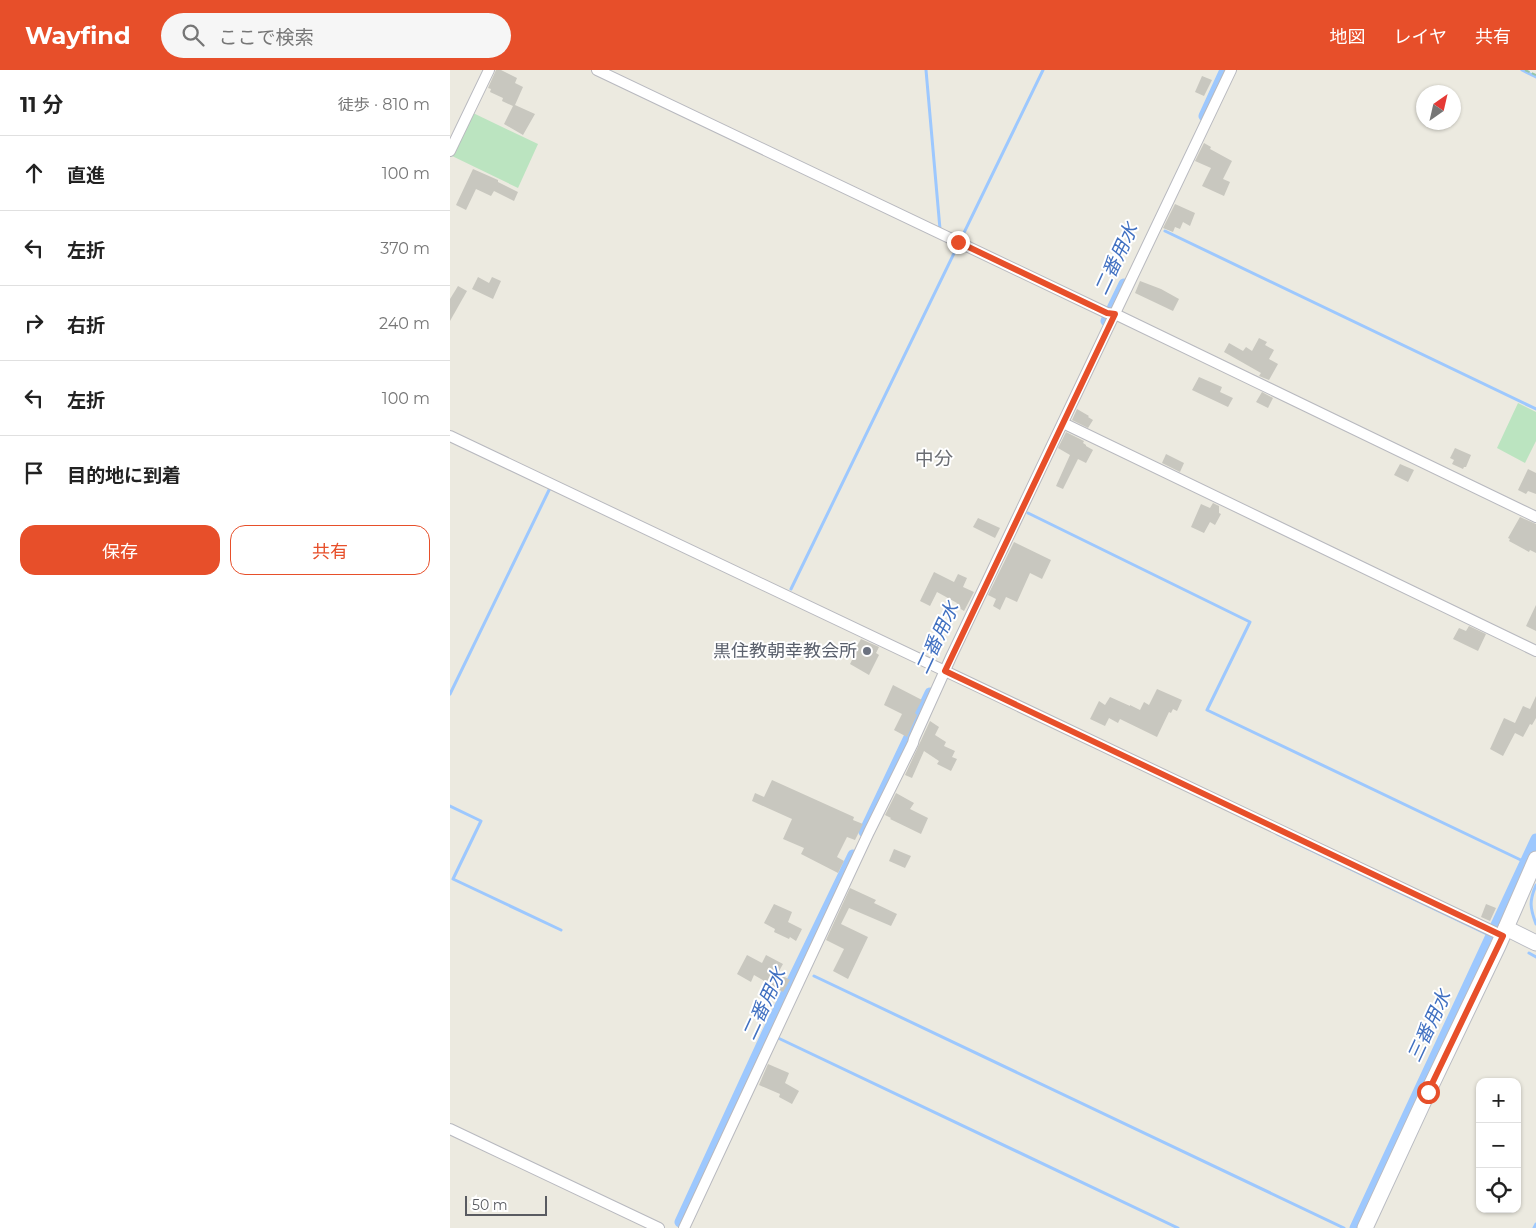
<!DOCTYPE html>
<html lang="ja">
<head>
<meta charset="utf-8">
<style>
  :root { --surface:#fff; --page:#f6f6f6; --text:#222; --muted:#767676; --line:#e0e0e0; --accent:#e74f2a }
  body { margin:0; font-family:Montserrat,"Noto Sans JP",sans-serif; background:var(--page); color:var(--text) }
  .controls { position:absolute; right:15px; bottom:15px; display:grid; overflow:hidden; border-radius:10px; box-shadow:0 1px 4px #0004 }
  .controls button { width:45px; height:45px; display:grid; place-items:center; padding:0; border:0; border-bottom:1px solid var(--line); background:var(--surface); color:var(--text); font:25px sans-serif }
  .compass { position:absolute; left:966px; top:15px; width:45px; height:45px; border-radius:50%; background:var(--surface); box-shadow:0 1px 4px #0004; rotate:34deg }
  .scale { position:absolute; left:15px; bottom:12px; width:82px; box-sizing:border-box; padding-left:5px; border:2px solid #595b61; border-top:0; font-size:14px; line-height:18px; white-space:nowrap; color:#595b61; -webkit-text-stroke:4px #fff; paint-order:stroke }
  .stop { position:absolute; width:15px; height:15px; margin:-11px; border:4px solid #e74f2a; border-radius:50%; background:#fff }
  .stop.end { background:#e74f2a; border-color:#fff; box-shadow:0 1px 5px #0008 }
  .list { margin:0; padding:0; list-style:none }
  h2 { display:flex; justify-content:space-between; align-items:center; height:65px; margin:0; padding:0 20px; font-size:21px }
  h2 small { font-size:16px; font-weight:400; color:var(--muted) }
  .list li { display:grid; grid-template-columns:32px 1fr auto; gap:15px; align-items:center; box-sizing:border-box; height:75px; padding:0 20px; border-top:1px solid var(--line) }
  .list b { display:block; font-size:19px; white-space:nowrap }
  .list em { font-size:16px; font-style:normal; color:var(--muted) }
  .actions { display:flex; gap:10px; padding:15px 20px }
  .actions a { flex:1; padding:11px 0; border:1px solid var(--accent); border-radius:15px; text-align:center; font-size:18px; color:var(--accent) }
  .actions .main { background:var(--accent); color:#fff }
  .icon { flex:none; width:28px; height:28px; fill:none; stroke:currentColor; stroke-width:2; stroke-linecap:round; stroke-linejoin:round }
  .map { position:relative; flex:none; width:1086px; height:1158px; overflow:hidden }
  header { display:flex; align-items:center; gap:30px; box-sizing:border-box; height:70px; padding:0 25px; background:var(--accent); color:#fff }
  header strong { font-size:24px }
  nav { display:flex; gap:28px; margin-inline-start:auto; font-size:18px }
  .search { width:350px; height:45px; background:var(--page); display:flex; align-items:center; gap:12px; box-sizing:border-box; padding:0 18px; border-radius:28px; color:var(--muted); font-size:19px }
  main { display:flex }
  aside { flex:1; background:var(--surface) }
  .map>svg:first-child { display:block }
</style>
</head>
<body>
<header>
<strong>Wayfind</strong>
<div class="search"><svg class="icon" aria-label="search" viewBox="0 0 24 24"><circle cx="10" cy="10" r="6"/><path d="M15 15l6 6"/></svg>ここで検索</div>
<nav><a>地図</a><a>レイヤ</a><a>共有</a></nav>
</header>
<main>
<aside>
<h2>11 分<small>徒歩 · 810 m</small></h2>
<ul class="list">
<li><svg class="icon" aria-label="ahead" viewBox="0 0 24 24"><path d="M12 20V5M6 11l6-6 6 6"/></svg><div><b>直進</b></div><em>100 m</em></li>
<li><svg class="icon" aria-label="left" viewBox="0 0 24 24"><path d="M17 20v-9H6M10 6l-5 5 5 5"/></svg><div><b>左折</b></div><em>370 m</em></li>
<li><svg class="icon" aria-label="right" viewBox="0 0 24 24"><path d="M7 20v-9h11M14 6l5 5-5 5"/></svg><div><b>右折</b></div><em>240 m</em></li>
<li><svg class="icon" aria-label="left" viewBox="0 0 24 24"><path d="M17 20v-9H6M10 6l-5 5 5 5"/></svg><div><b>左折</b></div><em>100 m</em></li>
<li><svg class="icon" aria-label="arrive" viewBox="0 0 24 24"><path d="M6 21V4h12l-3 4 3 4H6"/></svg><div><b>目的地に到着</b></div></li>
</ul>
<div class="actions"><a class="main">保存</a><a>共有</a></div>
</aside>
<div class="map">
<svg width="1086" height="1158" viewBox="0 0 1086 1158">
  <rect width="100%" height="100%" fill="#eceae0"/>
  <g fill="#bbe4c0">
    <path d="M 21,42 L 88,74 L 68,118 L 0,85 Z"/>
    <path d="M 1068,333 L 1086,342 L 1086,371 L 1075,393 L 1047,378 Z"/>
  </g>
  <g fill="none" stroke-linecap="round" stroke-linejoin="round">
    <g stroke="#9dc8fe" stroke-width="3">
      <path d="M 476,0 L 490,159 L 492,160"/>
      <path d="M 1072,0 L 1086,7"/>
      <path d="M 715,161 L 1086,339"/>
      <path d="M 578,443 L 800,552 L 757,640 L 1075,792"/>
      <path d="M 341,519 L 593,0"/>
      <path d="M 0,624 L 100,418"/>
      <path d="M 0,736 L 31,751 L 3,809 L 111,860"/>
      <path d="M 827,764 L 1041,866"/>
      <path d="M 1086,815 C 1079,831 1080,838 1086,854"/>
      <path d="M 1079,883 L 1086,887"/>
      <path d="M 364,906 L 894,1158"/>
      <path d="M 326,967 L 728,1158"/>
      <path d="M 1084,1158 L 1086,1154"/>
    </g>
    <g stroke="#9dc8fe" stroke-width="11">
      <path d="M 754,46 L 775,0"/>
      <path d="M 656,251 L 674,214"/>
      <path d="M 414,762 L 480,623"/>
      <path d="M 230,1152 L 317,963 L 403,785"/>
      <path d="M 905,1158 L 1086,769"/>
    </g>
  </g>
  <g fill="#c8c7bf">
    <path d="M 46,0 L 51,0 L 67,8 L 65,13 L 73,17 L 65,35 L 85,44 L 73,65 L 54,54 L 63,36 L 52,31 L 53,28 L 40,22 L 41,19 L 38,18 Z"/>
    <path d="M 752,6 L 762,10 L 754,26 L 745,22 Z"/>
    <path d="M 754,73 L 761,77 L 760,79 L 782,91 L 773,109 L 780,112 L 774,126 L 752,116 L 761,98 L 745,91 Z"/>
    <path d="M 23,99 L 48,110 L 48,112 L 68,122 L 64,131 L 44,121 L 41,126 L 26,119 L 16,140 L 6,135 Z"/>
    <path d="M 725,134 L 745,143 L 740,156 L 733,152 L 730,159 L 725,157 L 723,162 L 713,158 Z"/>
    <path d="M 28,207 L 39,213 L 42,207 L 51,211 L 43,229 L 22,219 Z"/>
    <path d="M 690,211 L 711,219 L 729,229 L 723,241 L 685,223 Z"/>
    <path d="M 8,216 L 17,221 L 0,251 L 0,229 Z"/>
    <path d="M 809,268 L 817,272 L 815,275 L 824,280 L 819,289 L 828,294 L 819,310 L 809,306 L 811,303 L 774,282 L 779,273 L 793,281 L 796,277 L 802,281 Z"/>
    <path d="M 749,307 L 772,317 L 770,322 L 783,328 L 778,337 L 742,320 Z"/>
    <path d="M 812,322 L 823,328 L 818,338 L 806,332 Z"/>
    <path d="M 627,339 L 639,346 L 638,347 L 643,350 L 638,358 L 622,350 Z"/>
    <path d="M 616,362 L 634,371 L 633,373 L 636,375 L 636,376 L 643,380 L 636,393 L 628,389 L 613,419 L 606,416 L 620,385 L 608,378 Z"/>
    <path d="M 1005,378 L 1021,385 L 1016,397 L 1014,397 L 1013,399 L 1002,394 L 1004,390 L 1000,388 Z"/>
    <path d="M 716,384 L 734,393 L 730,402 L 712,393 Z"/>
    <path d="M 950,394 L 964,400 L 958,412 L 944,405 Z"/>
    <path d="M 1078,399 L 1086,403 L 1086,424 L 1078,421 L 1076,424 L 1068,420 Z"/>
    <path d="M 763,433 L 769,436 L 769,443 L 771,444 L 765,455 L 760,452 L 754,463 L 741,457 L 751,434 L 760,438 Z"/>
    <path d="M 1070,447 L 1086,454 L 1086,483 L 1080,480 L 1079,482 L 1059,471 L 1060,469 L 1058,468 Z"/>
    <path d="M 528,448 L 550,458 L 545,468 L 523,457 Z"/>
    <path d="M 564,472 L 601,490 L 592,509 L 580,503 L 567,532 L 556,527 L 550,540 L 543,536 L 546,529 L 538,525 Z"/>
    <path d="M 484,502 L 504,512 L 508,504 L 517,508 L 513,517 L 524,522 L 514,541 L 506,536 L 507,533 L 487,522 L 480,536 L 470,531 Z"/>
    <path d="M 1086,535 L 1086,561 L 1076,556 Z"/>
    <path d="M 1019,556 L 1036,564 L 1028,581 L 1003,569 L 1009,558 L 1016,561 Z"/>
    <path d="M 411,569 L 429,577 L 426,583 L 429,585 L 419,605 L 400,594 L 403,588 L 401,587 Z"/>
    <path d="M 443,615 L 472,630 L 465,643 L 467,645 L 457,667 L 444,660 L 452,644 L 434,635 Z"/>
    <path d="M 707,619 L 732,630 L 727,641 L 723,639 L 721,643 L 719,642 L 707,667 L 670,649 L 668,653 L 659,648 L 655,656 L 640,649 L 649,631 L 655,635 L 660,627 L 680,636 L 680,635 L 690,640 L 694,632 L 699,635 Z"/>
    <path d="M 1086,626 L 1086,648 L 1082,655 L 1080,654 L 1073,667 L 1065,663 L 1053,686 L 1040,679 L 1054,648 L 1065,653 L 1073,636 L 1080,639 Z"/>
    <path d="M 480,651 L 489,657 L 485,665 L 496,672 L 494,676 L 505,681 L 502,687 L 507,689 L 501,701 L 487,694 L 489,691 L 474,681 L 462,708 L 455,705 Z"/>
    <path d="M 322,710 L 404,747 L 403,750 L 413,754 L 405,770 L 397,767 L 387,787 L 394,791 L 388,803 L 351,784 L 354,778 L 333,769 L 342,749 L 302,731 L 305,723 L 314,727 Z"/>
    <path d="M 446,723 L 464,733 L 460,739 L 478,748 L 471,764 L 440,749 L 441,748 L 435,745 Z"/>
    <path d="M 444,779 L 461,786 L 455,798 L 439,791 Z"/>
    <path d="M 400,818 L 426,830 L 424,833 L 447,844 L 441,856 L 399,838 L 391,854 L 418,867 L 398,909 L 383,901 L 394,879 L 376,870 Z"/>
    <path d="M 324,834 L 342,842 L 338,852 L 352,859 L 346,871 L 340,867 L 339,869 L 324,862 L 325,859 L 314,853 Z"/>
    <path d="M 1036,834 L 1046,838 L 1040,851 L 1031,847 Z"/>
    <path d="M 297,885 L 312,893 L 316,885 L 333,894 L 328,903 L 340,910 L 333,922 L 304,905 L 301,912 L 287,904 Z"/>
    <path d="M 318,994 L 339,1003 L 335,1013 L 349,1021 L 342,1034 L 329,1027 L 330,1024 L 309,1015 Z"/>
  </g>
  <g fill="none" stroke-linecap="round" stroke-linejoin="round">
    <defs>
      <g id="street">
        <path d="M 147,0 L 657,243 L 665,244 L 1086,447"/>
        <path d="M 0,81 L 39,0"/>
        <path d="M 613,353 L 1086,581"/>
        <path d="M 0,366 L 1053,866"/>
        <path d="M 0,1059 L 209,1158"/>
        <path d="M 234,1158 L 419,762 L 463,673 L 464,669 L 501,587 L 781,0"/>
      </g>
      <g id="secondary">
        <path d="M 1056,858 L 1086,873"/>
        <path d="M 915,1158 L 978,1022 L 1048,876 L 1086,789"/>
      </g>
    </defs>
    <use href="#street" stroke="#b8b9bf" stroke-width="12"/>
    <use href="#secondary" stroke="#b9bbc2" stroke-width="17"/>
    <path stroke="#95c5a8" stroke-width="2" stroke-dasharray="5 2.5" stroke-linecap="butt" d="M 1075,0 L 1086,5"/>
    <use href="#street" stroke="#fff" stroke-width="10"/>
    <use href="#secondary" stroke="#fff" stroke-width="15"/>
  </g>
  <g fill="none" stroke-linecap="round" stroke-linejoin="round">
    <path stroke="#e74f2a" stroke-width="6" d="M 508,172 L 657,243 L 665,244 L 495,601 L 1053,866 L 978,1022"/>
  </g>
  <circle fill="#6b7280" stroke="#fff" stroke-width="2" cx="417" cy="581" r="5"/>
  <g text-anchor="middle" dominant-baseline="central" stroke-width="4" stroke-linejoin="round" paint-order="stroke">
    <g font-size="18" fill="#5b616d" stroke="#fff" text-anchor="end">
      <text x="407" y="581">黒住教朝幸教会所</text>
    </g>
    <g font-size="19" font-style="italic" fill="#4070c1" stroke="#fff">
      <text transform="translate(666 189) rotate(-65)">二番用水</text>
      <text transform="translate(487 568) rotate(-65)">二番用水</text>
      <text transform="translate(314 934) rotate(-65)">二番用水</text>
      <text transform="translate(979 956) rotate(-65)">三番用水</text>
    </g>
    <g font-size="19" fill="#6a6d73" stroke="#fff">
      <text x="484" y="388">中分</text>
    </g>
  </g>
</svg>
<div class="controls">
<button>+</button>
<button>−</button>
<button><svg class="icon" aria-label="locate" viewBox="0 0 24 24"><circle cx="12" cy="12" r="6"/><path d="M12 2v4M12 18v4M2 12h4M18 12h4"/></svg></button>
</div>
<svg class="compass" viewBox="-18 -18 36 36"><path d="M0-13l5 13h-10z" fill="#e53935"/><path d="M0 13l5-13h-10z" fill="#767676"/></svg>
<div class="scale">50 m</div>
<div class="stop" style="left:978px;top:1022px"></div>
<div class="stop end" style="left:508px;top:172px"></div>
</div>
</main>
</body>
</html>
